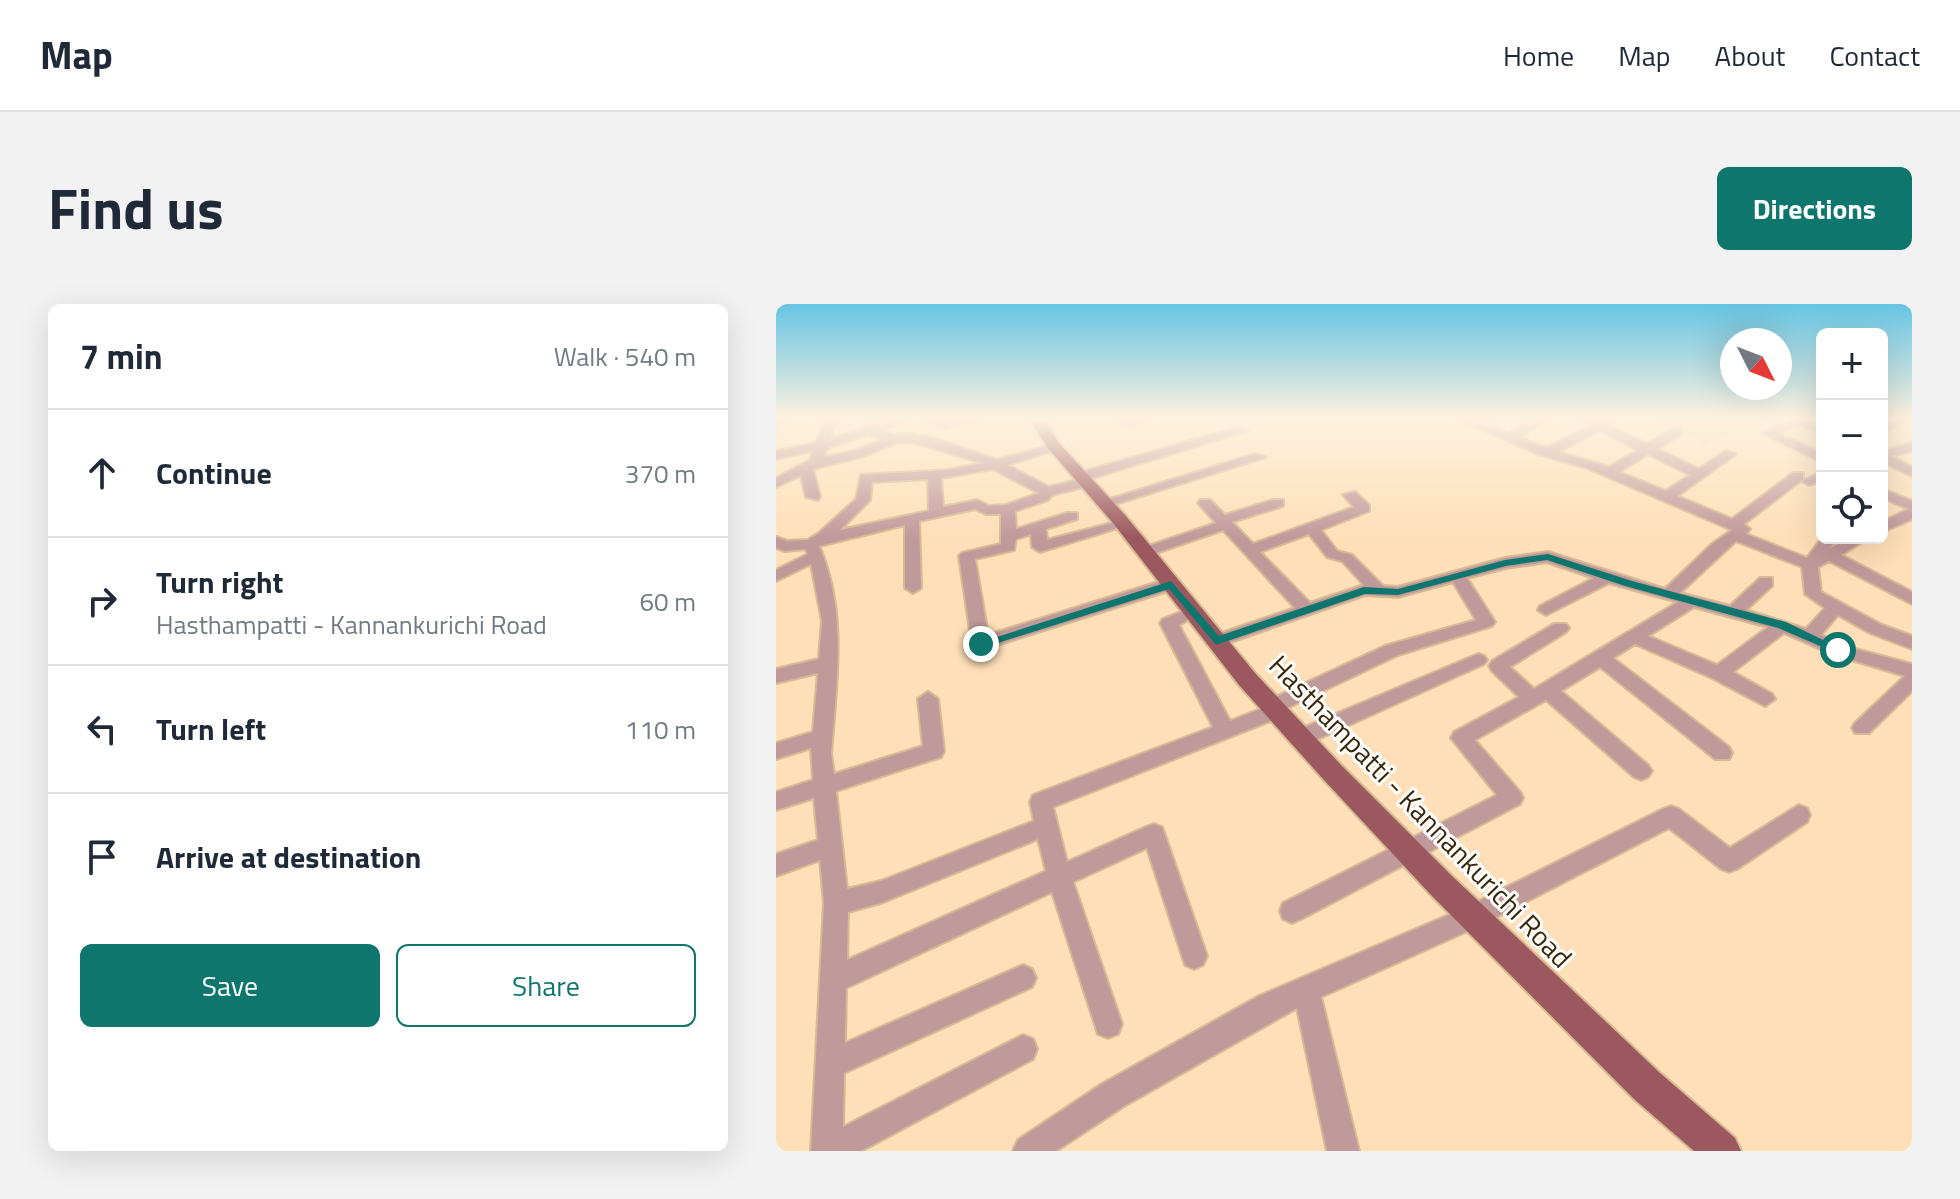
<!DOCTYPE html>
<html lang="en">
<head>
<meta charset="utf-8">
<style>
  :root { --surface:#fff; --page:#f2f2f3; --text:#1f2937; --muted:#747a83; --line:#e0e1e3; --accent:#0f766e }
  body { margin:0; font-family:"Titillium Web",sans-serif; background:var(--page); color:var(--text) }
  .controls { position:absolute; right:24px; top:24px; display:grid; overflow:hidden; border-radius:12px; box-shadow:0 8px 32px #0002 }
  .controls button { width:72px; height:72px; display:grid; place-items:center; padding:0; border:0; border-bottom:2px solid var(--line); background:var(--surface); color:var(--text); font:40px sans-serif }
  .compass { position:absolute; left:944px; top:24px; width:72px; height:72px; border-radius:50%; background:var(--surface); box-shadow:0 8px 32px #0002; rotate:132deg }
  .stop { position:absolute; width:24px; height:24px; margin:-18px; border:6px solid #0f766e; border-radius:50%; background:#fff }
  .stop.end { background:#0f766e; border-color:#fff; box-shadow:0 2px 8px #0008 }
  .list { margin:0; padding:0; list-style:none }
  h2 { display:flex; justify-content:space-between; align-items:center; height:104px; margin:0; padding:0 32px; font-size:34px }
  h2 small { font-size:26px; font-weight:400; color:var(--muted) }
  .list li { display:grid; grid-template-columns:52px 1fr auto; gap:24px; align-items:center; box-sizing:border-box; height:128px; padding:0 32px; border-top:2px solid var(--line) }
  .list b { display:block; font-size:30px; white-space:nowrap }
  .list p { margin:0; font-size:26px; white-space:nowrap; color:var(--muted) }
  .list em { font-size:26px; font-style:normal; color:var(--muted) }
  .actions { display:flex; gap:16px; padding:24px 32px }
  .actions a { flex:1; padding:18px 0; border:2px solid var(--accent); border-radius:12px; text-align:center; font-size:28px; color:var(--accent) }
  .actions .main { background:var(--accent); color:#fff }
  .icon { flex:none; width:44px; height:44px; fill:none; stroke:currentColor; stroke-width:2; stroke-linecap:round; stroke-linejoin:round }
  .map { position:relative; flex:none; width:1136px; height:847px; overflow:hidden; border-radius:12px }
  header { display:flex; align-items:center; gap:48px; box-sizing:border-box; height:112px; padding:0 40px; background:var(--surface); border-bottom:2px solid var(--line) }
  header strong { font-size:38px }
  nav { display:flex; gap:44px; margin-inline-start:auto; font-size:28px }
  .intro { display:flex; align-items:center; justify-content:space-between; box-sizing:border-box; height:192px; padding:0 48px }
  h1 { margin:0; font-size:56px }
  .button { padding:20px 36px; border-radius:12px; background:var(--accent); color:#fff; font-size:28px; font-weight:700 }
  main { display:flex; gap:48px; padding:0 48px }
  aside { flex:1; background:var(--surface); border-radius:12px; box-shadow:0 8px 32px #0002 }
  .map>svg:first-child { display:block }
</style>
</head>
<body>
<header>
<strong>Map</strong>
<nav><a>Home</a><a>Map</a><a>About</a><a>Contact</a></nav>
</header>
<div class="intro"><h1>Find us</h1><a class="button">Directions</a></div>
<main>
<aside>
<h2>7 min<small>Walk · 540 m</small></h2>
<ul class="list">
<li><svg class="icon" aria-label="ahead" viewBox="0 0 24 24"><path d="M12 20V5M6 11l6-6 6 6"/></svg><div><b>Continue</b></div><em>370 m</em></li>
<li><svg class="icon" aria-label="right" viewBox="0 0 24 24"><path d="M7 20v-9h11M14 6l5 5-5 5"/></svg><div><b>Turn right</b><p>Hasthampatti - Kannankurichi Road</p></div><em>60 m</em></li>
<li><svg class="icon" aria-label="left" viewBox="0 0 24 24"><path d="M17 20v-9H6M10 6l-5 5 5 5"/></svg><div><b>Turn left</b></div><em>110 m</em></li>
<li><svg class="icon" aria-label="arrive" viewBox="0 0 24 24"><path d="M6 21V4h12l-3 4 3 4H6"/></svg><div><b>Arrive at destination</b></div></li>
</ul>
<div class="actions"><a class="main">Save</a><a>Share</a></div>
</aside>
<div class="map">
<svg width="1136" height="847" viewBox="0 0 1136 847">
  <rect width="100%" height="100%" fill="#fedfb7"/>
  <path fill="#f1d1a5" d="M 875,115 L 979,115 L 985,118 L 928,139 Z"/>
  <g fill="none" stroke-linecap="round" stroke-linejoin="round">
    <defs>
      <g id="minor">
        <path d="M 0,115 L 13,115 L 0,121 Z"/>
        <path d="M 49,115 L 61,115 L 54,135 L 114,115 L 132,115 L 105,126 L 119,131 L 136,130 L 167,137 L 221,156 L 282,139 L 282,145 L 231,161 L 273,183 L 301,176 L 298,173 L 300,170 L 462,123 L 472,126 L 313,175 L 317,178 L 315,181 L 276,191 L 272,196 L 239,207 L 240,225 L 291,209 L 301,209 L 301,215 L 270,225 L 271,236 L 347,216 L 354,220 L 264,248 L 256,243 L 255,230 L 240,235 L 238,246 L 199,255 L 212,331 L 389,276 L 395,275 L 403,280 L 401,284 L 205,346 L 196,340 L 183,252 L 186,249 L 225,240 L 225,210 L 210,210 L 199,205 L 143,217 L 145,284 L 137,289 L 129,284 L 129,221 L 43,242 C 72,308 60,380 55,450 L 58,470 L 147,442 L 142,395 L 152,388 L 162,395 L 168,447 L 165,453 L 60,487 L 71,585 L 105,577 L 258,517 L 254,498 L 257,491 L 437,423 L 384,319 L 387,315 L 417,303 L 425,308 L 403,321 L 454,417 L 487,404 L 489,398 L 609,342 L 700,316 L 677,278 L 622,293 L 589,291 L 446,341 L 434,341 L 431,337 L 434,333 L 519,304 L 447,226 L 374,251 L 364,251 L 364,245 L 440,219 L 422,199 L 424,196 L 434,196 L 449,211 L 497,196 L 507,196 L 507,202 L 456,218 L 477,240 L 578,203 L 567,191 L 579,188 L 593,201 L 593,207 L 545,226 L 561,247 L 576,251 L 607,282 L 622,283 L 729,254 L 772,248 L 889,285 L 935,241 L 956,226 L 811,164 L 762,150 L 682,115 L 699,115 L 732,129 L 759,115 L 774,115 L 742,133 L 770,144 L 814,122 L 804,115 L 838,115 L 833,122 L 871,140 L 898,124 L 906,124 L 906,130 L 881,145 L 923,165 L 950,147 L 960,150 L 901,192 L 956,215 L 1017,169 L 1027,169 L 1027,175 L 968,220 L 974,225 L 970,230 L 1031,254 L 1046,234 L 1061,234 L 1054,244 L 1074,234 L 1092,234 L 1065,251 L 1136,288 L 1136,300 L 1053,257 L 1042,263 L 1045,288 L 1106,321 L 1136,332 L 1136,345 L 1094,329 L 1062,311 L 1045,331 L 1068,342 L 1136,360 L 1136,387 L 1093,429 L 1079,429 L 1076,424 L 1079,419 L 1129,372 L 1056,350 L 1008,329 L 957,368 L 996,390 L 999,395 L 989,402 L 936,374 L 859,340 L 837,354 L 953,443 L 956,449 L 953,455 L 939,455 L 824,363 L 785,387 L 872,461 L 876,467 L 872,473 L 865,476 L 858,473 L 770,396 L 699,436 L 744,488 L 747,494 L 744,500 L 525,615 L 516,619 L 507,615 L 504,607 L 507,599 L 721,491 L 675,434 L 678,428 L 743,393 L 716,367 L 713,362 L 716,357 L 778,320 L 790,320 L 793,324 L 790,328 L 734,363 L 758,385 L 902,298 L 833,279 L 770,311 L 762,306 L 764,302 L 818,274 L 771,258 L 730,264 L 691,274 L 719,318 L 716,322 L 622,351 L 509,405 L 507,412 L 277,503 L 291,558 L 370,523 L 378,520 L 386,523 L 431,652 L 427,661 L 418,665 L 409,661 L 371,544 L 297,578 L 346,720 L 342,730 L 332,734 L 322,730 L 276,588 L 70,684 L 69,739 L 247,661 L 256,665 L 260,674 L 256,683 L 68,769 L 67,823 L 247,731 L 257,735 L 261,745 L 257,755 L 85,847 L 35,847 L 48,599 L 44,556 L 0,572 L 0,550 L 42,536 L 38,494 L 0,506 L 0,488 L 37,476 L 35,444 L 0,455 L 0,439 L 37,428 L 42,369 L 0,379 L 0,365 L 43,355 L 46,317 L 35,260 L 0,277 L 0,266 L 32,250 L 29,245 L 9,247 L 0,244 L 0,233 L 11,237 L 32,236 L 43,229 L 80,195 L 85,171 L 172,166 L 207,159 L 136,138 L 120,139 L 85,153 L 37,165 L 44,193 L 42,196 L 30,193 L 25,171 L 0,183 L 0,174 L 34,156 L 37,147 L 0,155 L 0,147 L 40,139 ZM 824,126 L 862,146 L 833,163 L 782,148 ZM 93,130 L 107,135 L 78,147 L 48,153 L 51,144 ZM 872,150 L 914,171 L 890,187 L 843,168 ZM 217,165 L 263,189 L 230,201 L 213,202 L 201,196 L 167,203 L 165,174 ZM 152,175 L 153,207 L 64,226 L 94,196 L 96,178 ZM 533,230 L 551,253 L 566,257 L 588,281 L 534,299 L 484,248 ZM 960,237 L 1026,263 L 1029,290 L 1049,304 L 1030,325 L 970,306 L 996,282 L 996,274 L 984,274 L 954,302 L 904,289 ZM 918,303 L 992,323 L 941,361 L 872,332 ZM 262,535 L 270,567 L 71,656 L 72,608 L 105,599 Z"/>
        <path d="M 150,115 L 205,115 L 167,124 Z"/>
        <path d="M 340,115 L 374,115 L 351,124 Z"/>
        <path d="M 1015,115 L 1033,115 L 1046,121 L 1046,130 L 1024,120 L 1002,129 L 1046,149 L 1046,158 L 986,129 Z"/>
        <path d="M 1114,115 L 1128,115 L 1106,131 L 1106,121 Z"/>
        <path d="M 1136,139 L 1136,147 L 1115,152 L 1136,163 L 1136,172 L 1106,158 L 1106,147 Z"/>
        <path d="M 479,150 L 490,153 L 333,202 L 321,199 Z"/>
        <path d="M 1046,168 L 1046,177 L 1033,181 L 1026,177 Z"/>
        <path d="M 1106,185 L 1136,197 L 1136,215 L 1106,228 L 1106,218 L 1133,205 L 1106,194 Z"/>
        <path d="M 702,350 L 708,352 L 711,356 L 708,360 L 531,440 L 517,440 L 514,434 L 517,428 Z"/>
        <path d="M 1023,501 L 1031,504 L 1034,511 L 1031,518 L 961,565 L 953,568 L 945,565 L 893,524 L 707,620 L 545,693 L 583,847 L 551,847 L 521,704 L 348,802 L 280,847 L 237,847 L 242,836 L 326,780 L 483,692 L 689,604 L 887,505 L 895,502 L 903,505 L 954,544 Z"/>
      </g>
      <path id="major" d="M 254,115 L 268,115 L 282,138 L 349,211 L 479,369 L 566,462 L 676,572 L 884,769 L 959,834 L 965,847 L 918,847 L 858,795 L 656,592 L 548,476 L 463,381 L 337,219 L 271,143 Z"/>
    </defs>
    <use href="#minor" stroke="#d7ba94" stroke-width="4"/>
    <use href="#major" stroke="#d7ba94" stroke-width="4"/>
    <use href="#minor" fill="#c0999b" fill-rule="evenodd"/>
    <use href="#major" fill="#9b585e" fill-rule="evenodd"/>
  </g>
  <linearGradient id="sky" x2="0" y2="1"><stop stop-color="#66c5e4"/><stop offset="0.49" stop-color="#fff1df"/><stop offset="1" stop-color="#fff1df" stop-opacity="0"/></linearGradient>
  <rect width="1136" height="234" fill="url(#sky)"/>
  <path fill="#0f766e" d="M 772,250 L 856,277 L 1010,318 L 1068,346 L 1058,348 L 1002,324 L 849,282 L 771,256 L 730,262 L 622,291 L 589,290 L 440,341 L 393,285 L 209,343 L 199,340 L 395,277 L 443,332 L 588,283 L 622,285 L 729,256 Z"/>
  <g text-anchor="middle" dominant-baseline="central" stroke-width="6" stroke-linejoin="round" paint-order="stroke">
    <g font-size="28" fill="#3a2708" stroke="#fff">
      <text transform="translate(645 507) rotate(46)">Hasthampatti - Kannankurichi Road</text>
    </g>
  </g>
</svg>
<div class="controls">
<button>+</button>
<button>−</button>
<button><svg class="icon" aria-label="locate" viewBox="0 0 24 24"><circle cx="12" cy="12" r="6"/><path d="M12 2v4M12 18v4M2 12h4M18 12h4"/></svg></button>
</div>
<svg class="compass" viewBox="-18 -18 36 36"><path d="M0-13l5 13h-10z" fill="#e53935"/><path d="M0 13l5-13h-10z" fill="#747a83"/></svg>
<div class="stop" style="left:1062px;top:346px"></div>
<div class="stop end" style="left:205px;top:340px"></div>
</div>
</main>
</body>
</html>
